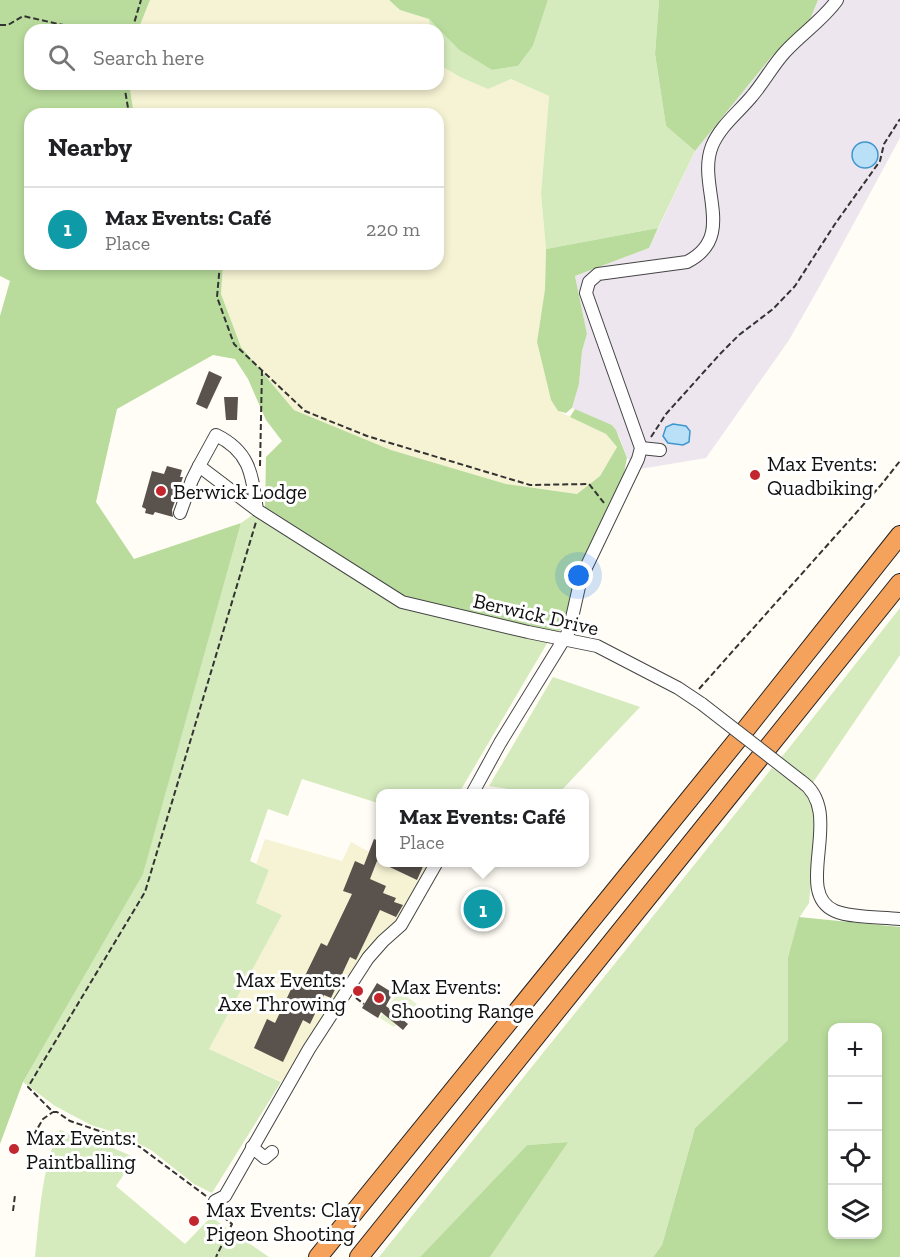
<!DOCTYPE html>
<html lang="en">
<head>
<meta charset="utf-8">
<style>
  :root { --surface:#fff; --page:#f6f6f6; --text:#202124; --muted:#757577; --line:#e0e0e0; --accent:#ea580c }
  body { margin:0; font-family:"Zilla Slab",serif; background:var(--page); color:var(--text) }
  .controls { position:absolute; right:18px; bottom:18px; display:grid; overflow:hidden; border-radius:12px; box-shadow:0 3px 9px #0003 }
  .controls button { width:54px; height:54px; display:grid; place-items:center; padding:0; border:0; border-bottom:2px solid var(--line); background:var(--surface); color:var(--text); font:30px sans-serif }
  .you { position:absolute; left:579px; top:576px; width:21px; height:21px; margin:-15px; border:4px solid #fff; border-radius:50%; background:#1a73e8; box-shadow:0 0 0 9px #1a73e833 }
  .badge { display:grid; place-items:center; width:39px; height:39px; border-radius:50%; background:var(--accent); color:#fff; font-size:20px; font-weight:700 }
  .pin { position:absolute; translate:-50% -50%; border:3px solid #fff; box-shadow:0 2px 6px #0006 }
  .popup { position:absolute; left:376px; top:789px; width:213px; height:78px; box-sizing:border-box; display:grid; place-content:center; border-radius:12px; background:var(--surface); filter:drop-shadow(0 2px 4px #0005); font-size:20px; white-space:nowrap; color:var(--muted) }
  .popup b { font-size:22px; color:var(--text) }
  .popup::after { content:''; position:absolute; left:50%; top:100%; margin-left:-12px; border:12px solid transparent; border-top-color:var(--surface) }
  .list { margin:0; padding:0; list-style:none }
  h2 { display:flex; justify-content:space-between; align-items:center; height:78px; margin:0; padding:0 24px; font-size:26px }
  h2 small { font-size:20px; font-weight:400; color:var(--muted) }
  .list li { display:grid; grid-template-columns:39px 1fr auto; gap:18px; align-items:center; box-sizing:border-box; height:84px; padding:0 24px; border-top:2px solid var(--line) }
  .list b { display:block; font-size:22px; white-space:nowrap }
  .list p { margin:0; font-size:20px; white-space:nowrap; color:var(--muted) }
  .list em { font-size:20px; font-style:normal; color:var(--muted) }
  .icon { flex:none; width:33px; height:33px; fill:none; stroke:currentColor; stroke-width:2; stroke-linecap:round; stroke-linejoin:round }
  .map { position:relative; flex:none; width:900px; height:1257px; overflow:hidden }
  .search { position:absolute; background:var(--surface); box-shadow:0 3px 9px #0003; left:24px; top:24px; width:420px; height:66px; display:flex; align-items:center; gap:15px; box-sizing:border-box; padding:0 21px; border-radius:18px; color:var(--muted); font-size:22px }
  .panel { position:absolute; background:var(--surface); box-shadow:0 3px 9px #0003; left:24px; top:108px; width:420px; height:162px; border-radius:18px }
  .map>svg:first-child { display:block }
</style>
</head>
<body>
<div class="map">
<svg width="900" height="1257" viewBox="0 0 900 1257">
  <rect width="100%" height="100%" fill="#fffdf5"/>
  <path fill="#eee6ef" d="M 818,0 L 900,0 L 900,138 L 822,282 L 789,340 L 706,458 L 640,469 L 627,458 L 619,436 L 612,425 L 572,408 L 579,384 L 582,351 L 587,334 L 575,276 L 649,248 L 695,151 L 772,56 L 809,22 Z"/>
  <g fill="#f6f3d4">
    <path d="M 150,0 L 389,0 L 400,10 L 429,19 L 430,30 L 138,30 Z"/>
    <path d="M 438,64 L 460,77 L 488,88 L 511,79 L 549,96 L 541,194 L 546,249 L 545,289 L 537,342 L 551,400 L 558,411 L 606,434 L 617,447 L 600,476 L 578,494 L 506,484 L 391,450 L 294,410 L 241,347 L 221,294 L 223,264 L 438,264 L 438,114 L 134,114 L 129,84 L 438,84 Z"/>
    <path d="M 265,839 L 342,861 L 351,842 L 373,854 L 380,839 L 381,862 L 437,863 L 287,1084 L 209,1049 L 282,915 L 256,903 L 269,870 L 256,864 Z"/>
  </g>
  <g fill="#d5ebbd">
    <path d="M 548,0 L 659,0 L 655,54 L 666,126 L 695,151 L 658,228 L 546,249 L 541,194 L 549,96 L 511,79 L 488,89 L 460,77 L 438,64 L 438,30 L 430,30 L 429,19 L 459,50 L 492,70 L 518,66 L 533,46 Z"/>
    <path d="M 254,514 L 399,603 L 549,640 L 459,793 L 381,794 L 381,804 L 302,779 L 288,816 L 268,809 L 250,861 L 269,870 L 256,903 L 282,915 L 209,1049 L 281,1082 L 212,1193 L 194,1184 L 151,1150 L 120,1134 L 91,1125 L 55,1106 L 23,1082 L 143,873 L 241,523 Z"/>
    <path d="M 900,608 L 900,655 L 812,784 L 781,758 Z"/>
    <path d="M 553,677 L 640,707 L 559,793 L 535,793 L 489,786 Z"/>
    <path d="M 772,768 L 804,791 L 817,817 L 809,903 L 799,918 L 788,957 L 788,1040 L 695,1128 L 662,1245 L 653,1257 L 490,1257 L 567,1142 L 527,1145 L 420,1257 L 379,1257 Z"/>
    <path d="M 60,1130 C 85,1139 111,1145 135,1158 L 116,1186 L 185,1244 L 211,1217 L 269,1257 L 35,1257 C 39,1220 42,1162 60,1130 Z"/>
  </g>
  <g fill="#b9dc9c" fill-rule="evenodd">
    <path d="M 0,0 L 150,0 L 138,30 L 30,30 L 30,84 L 129,84 L 134,114 L 30,114 L 30,264 L 223,264 L 221,294 L 241,347 L 294,410 L 391,450 L 506,484 L 577,494 L 600,476 L 617,447 L 606,434 L 570,417 L 575,409 L 612,425 L 616,430 L 627,458 L 622,483 L 565,629 L 553,632 L 481,617 L 404,596 L 265,509 L 266,457 L 282,441 L 266,420 L 248,379 L 235,359 L 213,355 L 117,409 L 96,502 L 134,559 L 241,523 L 143,874 L 23,1082 L 0,1144 L 0,316 L 10,281 L 0,276 Z"/>
    <path d="M 389,0 L 548,0 L 533,46 L 518,66 L 492,70 L 459,50 L 429,19 L 400,10 Z"/>
    <path d="M 659,0 L 818,0 L 809,22 L 772,56 L 695,151 L 666,126 L 655,54 Z"/>
    <path d="M 658,228 L 649,248 L 575,276 L 587,334 L 582,351 L 579,384 L 572,408 L 566,413 L 558,411 L 551,400 L 537,342 L 545,289 L 546,249 Z"/>
    <path d="M 799,917 L 900,927 L 900,1257 L 653,1257 L 662,1245 L 695,1128 L 788,1040 L 788,957 ZM 832,1028 L 878,1028 L 878,1234 L 832,1234 Z"/>
    <path d="M 568,1142 L 490,1257 L 420,1257 L 527,1145 Z"/>
  </g>
  <path fill="#e6f2cf" d="M 399,991 L 417,1004 L 394,1027 L 380,1018 Z"/>
  <g fill="#b9e0f7" stroke="#3f96cf" stroke-width="1.5">
    <circle cx="865" cy="155" r="13"/>
    <path d="M 673,424 L 686,426 L 690,431 L 689,442 L 683,445 L 668,443 L 663,436 L 666,427 Z"/>
  </g>
  <g fill="#5a524d">
    <path d="M 209,371 L 222,377 L 207,409 L 196,404 Z"/>
    <path d="M 224,397 L 238,397 L 237,420 L 226,420 Z"/>
    <path d="M 167,466 L 182,470 L 180,477 L 183,477 L 172,510 L 173,517 L 155,512 L 153,515 L 145,513 L 146,509 L 142,507 L 152,471 L 164,474 Z"/>
    <path d="M 374,839 L 381,842 L 381,862 L 425,862 L 417,880 L 377,861 L 370,879 L 386,886 L 383,893 L 396,898 L 394,902 L 403,905 L 396,917 L 380,910 L 356,960 L 350,957 L 331,998 L 324,995 L 310,1024 L 303,1020 L 283,1062 L 254,1048 L 267,1019 L 275,1023 L 295,981 L 301,984 L 321,943 L 327,946 L 352,894 L 343,891 L 355,861 L 364,865 Z"/>
    <path d="M 377,983 L 393,993 L 386,1006 L 408,1024 L 403,1030 L 381,1012 L 378,1018 L 362,1008 Z"/>
  </g>
  <g fill="none" stroke-linecap="round" stroke-linejoin="round">
    <defs>
      <g id="minor">
        <path d="M 641,448 L 660,450"/>
        <path d="M 257,510 C 252,476 251,452 216,435 L 199,466 L 257,510 L 402,602 L 528,632 L 597,646 L 678,688 L 702,704"/>
        <path d="M 180,513 L 192,480 L 199,466"/>
        <path d="M 801,781 C 847,812 791,892 835,911 C 851,918 882,917 900,919"/>
        <path d="M 472,794 L 500,743 L 569,631 L 581,578 L 638,459 L 641,448 L 586,293 L 589,282 L 598,274 L 687,262 C 738,236 696,186 712,146 C 720,126 739,112 752,96 C 764,82 773,65 785,52 C 801,34 823,20 837,0"/>
        <path d="M 252,1147 L 265,1158 L 272,1152"/>
        <path d="M 215,1201 L 225,1196 L 309,1049 L 368,958 L 383,941 L 401,925 L 437,862"/>
      </g>
      <g id="highway">
        <path d="M 318,1257 L 738,739 L 900,535"/>
        <path d="M 359,1257 L 900,583"/>
      </g>
    </defs>
    <use href="#minor" stroke="#444" stroke-width="14"/>
    <use href="#highway" stroke="#222" stroke-width="20"/>
    <g stroke="#333" stroke-width="2" stroke-dasharray="6 3" stroke-linecap="butt">
      <path d="M 0,25 L 8,25 L 23,16 L 85,30"/>
      <path d="M 132,30 L 141,0"/>
      <path d="M 124,84 L 129,114"/>
      <path d="M 220,264 L 217,297 L 234,344 L 305,411 L 367,436 L 530,485 L 589,484 L 604,503"/>
      <path d="M 651,437 L 666,414 L 720,354 L 739,335 L 773,309 L 795,286 L 835,224 L 880,161 L 884,144 L 900,119"/>
      <path d="M 260,466 L 262,370"/>
      <path d="M 699,689 L 881,485 L 900,461"/>
      <path d="M 356,998 L 364,1004"/>
      <path d="M 29,1143 L 43,1119 L 53,1112"/>
      <path d="M 206,1196 L 140,1147 L 123,1139 L 70,1121 L 57,1112 L 53,1112 L 28,1087 L 145,892 L 256,522"/>
      <path d="M 13,1211 L 15,1195"/>
      <path d="M 216,1211 L 232,1224 L 216,1257"/>
    </g>
    <use href="#minor" stroke="#fff" stroke-width="12"/>
    <use href="#highway" stroke="#f5a25d" stroke-width="18"/>
    <defs>
      <path id="minor-bridge" d="M 702,704 L 801,781"/>
    </defs>
    <use href="#minor-bridge" stroke="#444" stroke-width="14" stroke-linecap="butt"/>
    <use href="#minor-bridge" stroke="#fff" stroke-width="12"/>
  </g>
  <g fill="#c4262e" stroke="#fff" stroke-width="2">
    <circle cx="755" cy="475" r="6"/>
    <circle cx="161" cy="491" r="6"/>
    <circle cx="358" cy="991" r="6"/>
    <circle cx="379" cy="998" r="6"/>
    <circle cx="14" cy="1149" r="6"/>
    <circle cx="194" cy="1221" r="6"/>
  </g>
  <g text-anchor="middle" dominant-baseline="central" stroke-width="6" stroke-linejoin="round" paint-order="stroke">
    <g font-size="21" fill="#111" stroke="#fff" text-anchor="start">
      <text x="767" y="463">Max Events:<tspan x="767" dy="24">Quadbiking</tspan></text>
      <text x="173" y="491">Berwick Lodge</text>
      <text x="346" y="979" text-anchor="end">Max Events:<tspan x="346" dy="24">Axe Throwing</tspan></text>
      <text x="391" y="986">Max Events:<tspan x="391" dy="24">Shooting Range</tspan></text>
      <text x="26" y="1137">Max Events:<tspan x="26" dy="24">Paintballing</tspan></text>
      <text x="206" y="1209">Max Events: Clay<tspan x="206" dy="24">Pigeon Shooting</tspan></text>
    </g>
    <g font-size="21" fill="#111" stroke="#fff">
      <text transform="translate(536 614) rotate(13)">Berwick Drive</text>
    </g>
  </g>
</svg>
<div class="controls">
<button>+</button>
<button>−</button>
<button><svg class="icon" aria-label="locate" viewBox="0 0 24 24"><circle cx="12" cy="12" r="6"/><path d="M12 2v4M12 18v4M2 12h4M18 12h4"/></svg></button>
<button><svg class="icon" aria-label="layers" viewBox="0 0 24 24"><path d="M12 4l9 5-9 5-9-5zM3 14l9 5 9-5"/></svg></button>
</div>
<div class="you"></div>
<div class="pin badge" style="left:483px;top:909px;background:#0f9aa8">1</div>
<div class="popup"><b>Max Events: Café</b>Place</div>
<div class="search"><svg class="icon" aria-label="search" viewBox="0 0 24 24"><circle cx="10" cy="10" r="6"/><path d="M15 15l6 6"/></svg>Search here</div>
<section class="panel">
<h2>Nearby<small></small></h2>
<ul class="list">
<li><span class="badge" style="background:#0f9aa8">1</span><div><b>Max Events: Café</b><p>Place</p></div><em>220 m</em></li>
</ul>
</section>
</div>
</body>
</html>
